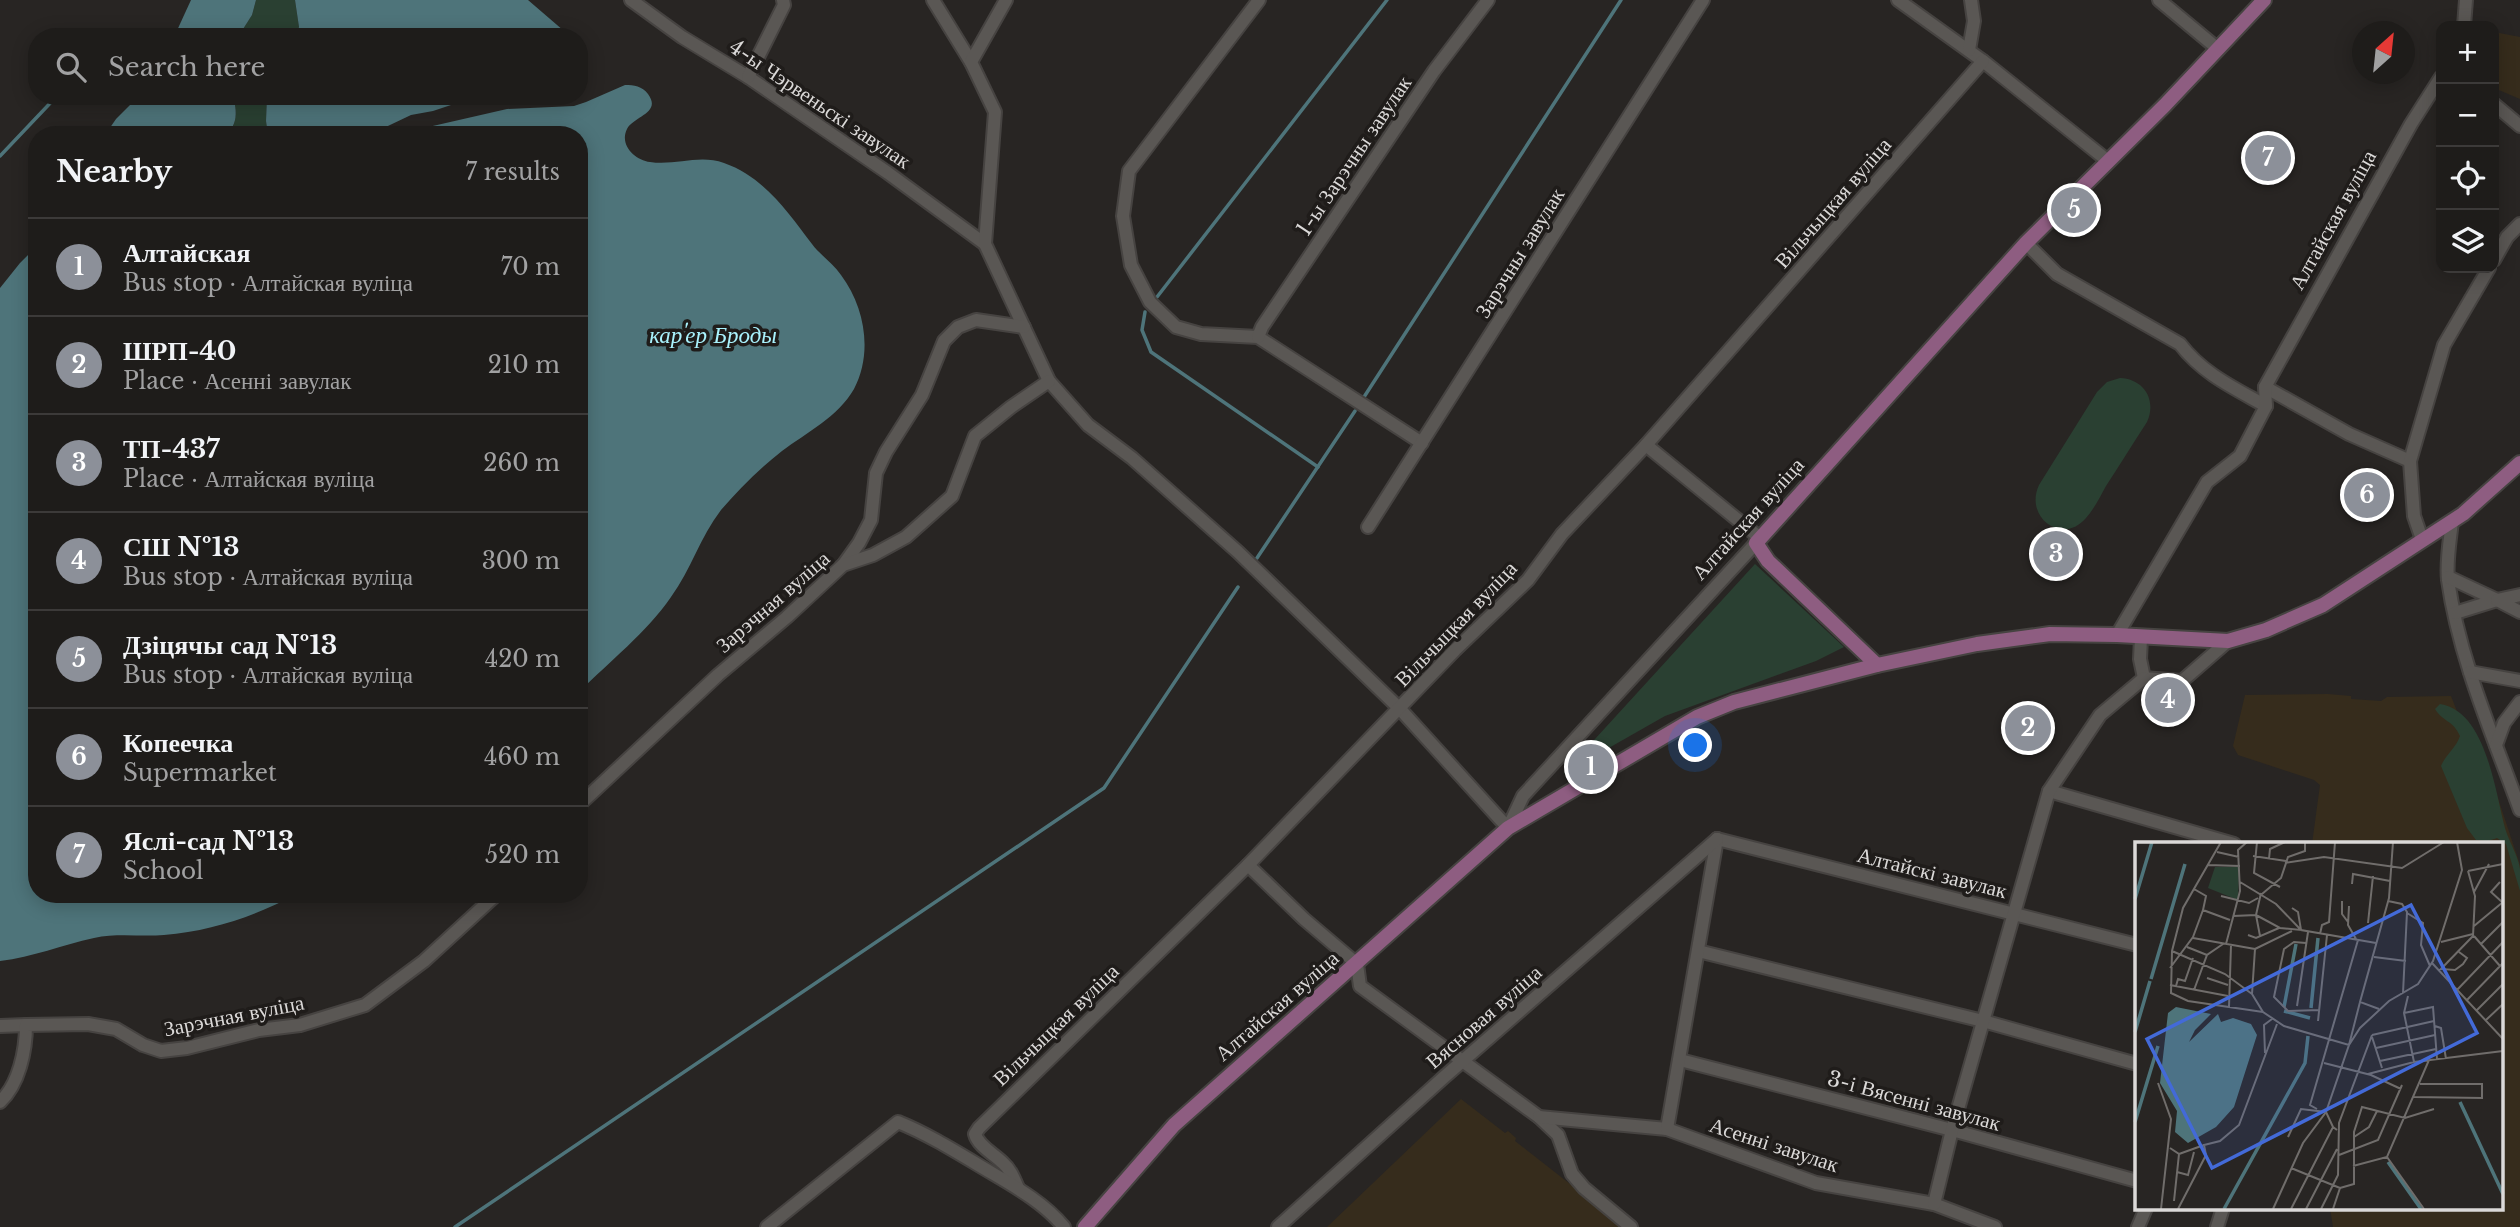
<!DOCTYPE html>
<html lang="en">
<head>
<meta charset="utf-8">
<style>
  :root { --surface:#1e1c1a; --page:#2b2927; --text:#f1f3f6; --muted:#a1a1a2; --line:#3c3a39; --accent:#8c9099 }
  body { margin:0; font-family:"Libre Baskerville",serif; background:var(--page); color:var(--text) }
  .controls { position:absolute; right:21px; top:21px; display:grid; overflow:hidden; border-radius:14px; box-shadow:0 4px 18px #0003 }
  .controls button { width:63px; height:63px; display:grid; place-items:center; padding:0; border:0; border-bottom:2px solid var(--line); background:var(--surface); color:var(--text); font:35px sans-serif }
  .compass { position:absolute; left:2352px; top:21px; width:63px; height:63px; border-radius:50%; background:var(--surface); box-shadow:0 4px 18px #0003; rotate:27deg }
  .you { position:absolute; left:1696px; top:746px; width:24px; height:24px; margin:-18px; border:5px solid #fff; border-radius:50%; background:#1a73e8; box-shadow:0 0 0 10px #1a73e833 }
  .badge { display:grid; place-items:center; width:46px; height:46px; border-radius:50%; background:var(--accent); color:#fff; font-size:23px; font-weight:700 }
  .pin { position:absolute; translate:-50% -50%; border:4px solid #fff; box-shadow:0 2px 7px #0006 }
  .list { margin:0; padding:0; list-style:none }
  h2 { display:flex; justify-content:space-between; align-items:center; height:91px; margin:0; padding:0 28px; font-size:30px }
  h2 small { font-size:23px; font-weight:400; color:var(--muted) }
  .list li { display:grid; grid-template-columns:46px 1fr auto; gap:21px; align-items:center; box-sizing:border-box; height:98px; padding:0 28px; border-top:2px solid var(--line) }
  .list b { display:block; font-size:26px; white-space:nowrap }
  .list p { margin:0; font-size:23px; white-space:nowrap; color:var(--muted) }
  .list em { font-size:23px; font-style:normal; color:var(--muted) }
  .icon { flex:none; width:38px; height:38px; fill:none; stroke:currentColor; stroke-width:2; stroke-linecap:round; stroke-linejoin:round }
  .map { position:relative; flex:none; width:2520px; height:1227px; overflow:hidden }
  .search { position:absolute; background:var(--surface); box-shadow:0 4px 18px #0003; left:28px; top:28px; width:560px; height:77px; display:flex; align-items:center; gap:18px; box-sizing:border-box; padding:0 24px; border-radius:28px; color:var(--muted); font-size:26px }
  .panel { position:absolute; background:var(--surface); box-shadow:0 4px 18px #0003; left:28px; top:126px; width:560px; height:777px; border-radius:28px }
  .map>svg:first-child { display:block }
</style>
</head>
<body>
<div class="map">
<svg width="2520" height="1227" viewBox="0 0 2520 1227">
  <rect width="100%" height="100%" fill="#282523"/>
  <g fill="#362c1c">
    <path d="M 2494,32 L 2520,37 L 2520,99 L 2494,88 Z"/>
    <path d="M 2328,694 L 2351,696 L 2351,699 L 2381,701 L 2387,697 L 2451,696 L 2480,770 L 2490,774 L 2520,865 L 2520,1227 L 2333,1227 L 2330,1208 L 2501,1208 L 2501,844 L 2312,844 L 2320,785 L 2314,780 L 2238,755 L 2233,746 L 2245,695 Z"/>
    <path d="M 1461,1099 L 1505,1133 L 1508,1131 L 1516,1138 L 1515,1141 L 1625,1227 L 1327,1227 Z"/>
  </g>
  <g fill="#2a4032">
    <path d="M 256,0 L 295,0 L 299,27 L 295,37 L 238,37 L 252,15 Z"/>
    <path d="M 233,96 L 267,96 L 266,121 L 268,135 L 226,135 C 238,125 237,110 233,96 Z"/>
    <path d="M 2120,378 C 2144,379 2157,400 2147,422 C 2133,443 2120,465 2106,486 C 2100,497 2094,509 2086,518 C 2062,546 2024,517 2039,485 L 2097,392 L 2107,382 Z"/>
    <path d="M 1755,564 L 1844,647 L 1816,661 L 1665,716 L 1563,774 Z"/>
    <path d="M 2440,704 C 2486,711 2495,791 2505,828 C 2509,842 2518,855 2520,869 C 2520,876 2520,884 2520,891 L 2506,844 L 2497,838 L 2488,841 L 2476,840 L 2467,828 L 2441,766 C 2446,754 2456,748 2460,736 C 2453,720 2443,722 2435,709 Z"/>
  </g>
  <g fill="#4e747a">
    <path d="M 191,0 L 256,0 L 252,15 L 238,37 L 174,37 Z"/>
    <path d="M 295,0 L 528,0 L 571,37 L 295,37 L 299,27 Z"/>
    <path d="M 625,85 C 634,85 642,86 648,94 C 662,113 634,116 627,129 C 619,145 635,160 650,162 C 675,166 699,154 724,163 C 764,177 788,212 812,244 C 820,255 833,263 841,275 C 865,307 873,353 854,389 C 838,417 806,433 782,451 C 760,468 739,489 721,510 C 700,537 691,570 671,597 C 646,633 610,661 579,692 L 579,135 L 405,135 L 424,128 L 507,109 L 574,106 L 586,102 Z"/>
    <path d="M 139,96 L 233,96 C 237,111 238,124 226,135 L 105,135 L 116,119 Z"/>
    <path d="M 267,96 L 500,96 L 469,99 L 433,111 L 411,115 L 369,135 L 268,135 L 266,121 Z"/>
    <path d="M 37,246 L 37,894 L 297,894 C 255,916 212,931 164,935 C 141,937 117,933 94,938 C 62,945 33,957 0,961 L 0,288 L 20,263 Z"/>
  </g>
  <g fill="none" stroke-linecap="round" stroke-linejoin="round">
    <g stroke="#4e747a" stroke-width="3.5">
      <path d="M 0,156 L 56,97"/>
      <path d="M 1157,297 L 1387,0"/>
      <path d="M 1145,312 L 1142,330 L 1151,352 L 1318,467"/>
      <path d="M 1364,397 L 1621,0"/>
      <path d="M 1257,558 L 1355,411"/>
      <path d="M 455,1227 L 1104,788 L 1238,587"/>
    </g>
    <defs>
      <g id="minor">
        <path d="M 631,0 L 682,37 L 748,77 L 888,173 L 985,244"/>
        <path d="M 933,0 L 971,62"/>
        <path d="M 1006,0 L 971,62 L 995,112 L 985,244 L 1049,381 L 1088,425 L 1132,458 L 1238,552 L 1400,709 L 1508,828 L 1523,796 L 1756,543"/>
        <path d="M 1259,0 L 1129,171 L 1123,216 L 1131,265 L 1150,302 L 1176,327 L 1201,334 L 1258,337 L 1422,443"/>
        <path d="M 1898,0 L 1983,61 L 2108,161"/>
        <path d="M 2159,0 L 2218,49"/>
        <path d="M 2464,26 L 2466,0"/>
        <path d="M 1969,50 L 1974,21 L 1971,0"/>
        <path d="M 748,77 L 784,5 L 783,0"/>
        <path d="M 2494,104 L 2520,126"/>
        <path d="M 2026,243 L 2057,274 L 2180,344 C 2203,374 2234,388 2266,406"/>
        <path d="M 2494,260 L 2507,237 L 2520,224"/>
        <path d="M 1258,337 L 1262,327 L 1434,71 L 1488,0"/>
        <path d="M 2265,387 L 2349,434 L 2410,461"/>
        <path d="M 1646,445 L 1760,538"/>
        <path d="M 2452,521 C 2450,540 2446,561 2448,580 C 2459,659 2493,735 2520,810"/>
        <path d="M 1368,527 L 1703,0"/>
        <path d="M 2422,539 L 2414,516 L 2410,461 L 2444,345 L 2489,268"/>
        <path d="M 844,564 L 859,543 L 871,520 L 876,473 L 886,452 L 922,395 L 944,341 L 958,327 L 976,320 L 1024,327"/>
        <path d="M 2448,577 L 2497,600 L 2455,613"/>
        <path d="M 2520,595 L 2497,600 L 2520,612"/>
        <path d="M 2117,635 L 2207,482 L 2240,456 L 2266,406 L 2265,387 L 2411,124 L 2441,77"/>
        <path d="M 2141,638 L 2140,659 L 2144,678 L 2182,681 L 2228,641"/>
        <path d="M 2470,672 L 2520,681"/>
        <path d="M 2496,745 L 2504,723 L 2520,702"/>
        <path d="M 2049,791 L 2234,844"/>
        <path d="M 579,805 L 718,675 L 787,617 L 843,565 L 873,555 L 906,537 L 952,496 L 975,436 L 1011,407 L 1049,381"/>
        <path d="M 1717,839 L 2137,945"/>
        <path d="M 1248,865 L 1304,919 L 1357,964 L 1360,986 L 1539,1117 L 1558,1135 L 1572,1174 L 1584,1188 L 1631,1227"/>
        <path d="M 1698,951 L 1983,1021 L 2137,1064"/>
        <path d="M 0,1026 L 26,1025"/>
        <path d="M 1680,1060 L 1952,1130 L 2137,1181"/>
        <path d="M 0,1102 C 19,1084 26,1051 26,1025 L 88,1024 L 116,1029 L 143,1045 L 161,1051 L 187,1048 L 259,1030 L 300,1025 L 365,1005 L 424,961 L 497,894"/>
        <path d="M 1539,1117 L 1667,1129 L 1816,1183 L 1934,1204 L 1995,1227"/>
        <path d="M 1667,1129 L 1717,839"/>
        <path d="M 1018,1188 C 1014,1179 1011,1170 1003,1163 C 994,1154 978,1146 975,1134 L 979,1128 L 1248,865 L 1455,650 L 1528,580 L 1562,534 L 1646,445 L 1983,61"/>
        <path d="M 1934,1204 L 1952,1130 L 2049,791 L 2100,715 L 2144,678"/>
        <path d="M 767,1227 L 898,1122 C 925,1133 950,1148 975,1163 C 1006,1182 1041,1199 1064,1227"/>
        <path d="M 1278,1227 L 1443,1078 L 1717,839"/>
        <path d="M 2138,1227 L 2146,1208"/>
        <path d="M 2217,1227 L 2223,1208"/>
      </g>
      <g id="major">
        <path d="M 1877,665 L 1768,561 L 1756,543 L 2026,243 L 2165,105 L 2264,0"/>
        <path d="M 1085,1227 L 1174,1125 L 1508,828 L 1697,717 L 1734,702 L 1877,665 L 1977,644 L 2050,634 L 2117,635 L 2228,641 L 2266,630 L 2323,605 L 2463,514 L 2520,463"/>
      </g>
    </defs>
    <use href="#minor" stroke="#464341" stroke-width="16"/>
    <use href="#major" stroke="#464341" stroke-width="18"/>
    <use href="#minor" stroke="#5a5754" stroke-width="12"/>
    <use href="#major" stroke="#8e5d81" stroke-width="14"/>
  </g>
  <g text-anchor="middle" dominant-baseline="central" stroke-width="7" stroke-linejoin="round" paint-order="stroke">
    <g font-size="21" fill="#dbd9d8" stroke="#1f1c1a">
      <text transform="translate(820 104) rotate(34)">4-ы Чэрвеньскі завулак</text>
      <text transform="translate(1354 156) rotate(-56)">1-ы Зарэчны завулак</text>
      <text transform="translate(1833 203) rotate(-49)">Вільчыцкая вуліца</text>
      <text transform="translate(2333 220) rotate(-61)">Алтайская вуліца</text>
      <text transform="translate(1520 253) rotate(-58)">Зарэчны завулак</text>
      <text transform="translate(1748 519) rotate(-48)">Алтайская вуліца</text>
      <text transform="translate(773 602) rotate(-41)">Зарэчная вуліца</text>
      <text transform="translate(1456 624) rotate(-46)">Вільчыцкая вуліца</text>
      <text transform="translate(1932 873) rotate(14)">Алтайскі завулак</text>
      <text transform="translate(1277 1006) rotate(-41)">Алтайская вуліца</text>
      <text transform="translate(234 1016) rotate(-11)">Зарэчная вуліца</text>
      <text transform="translate(1484 1017) rotate(-41)">Вясновая вуліца</text>
      <text transform="translate(1056 1025) rotate(-44)">Вільчыцкая вуліца</text>
      <text transform="translate(1914 1101) rotate(15)">3-і Вясенні завулак</text>
      <text transform="translate(1774 1145) rotate(18)">Асенні завулак</text>
    </g>
    <g font-size="23" font-style="italic" fill="#a9f2fd" stroke="#1f1c1a">
      <text x="713" y="335">карʼер Броды</text>
    </g>
  </g>
  <g transform="translate(2135 842)">
    <rect width="368" height="368" fill="#282523"/>
    <path d="M 80,25 L 104,25 L 103,58 L 73,46 Z" fill="#2a4032"/>
    <path d="M 41,165 L 76,172 L 60,188 L 54,200 L 83,172 L 86,180 L 98,176 L 116,182 L 122,193 L 99,265 L 81,285 L 53,301 L 40,290 L 42,269 L 25,241 L 33,171 Z" fill="#4e747a"/>
    <path fill="none" stroke="#4e747a" stroke-width="3.5" d="M 0,57 L 17,0M 16,137 L 50,22M 149,165 L 161,102M 176,166 L 183,96M 149,169 L 175,176M 0,190 L 15,139M 325,260 L 368,352M 0,280 L 23,204M 253,320 L 286,367M 89,367 L 170,221 L 173,194"/>
    <path fill="none" stroke="#706d6b" stroke-width="2" d="M 86,0 L 48,66 L 37,109 L 36,151 L 53,159 L 128,170M 122,0 L 119,31 L 145,45M 82,10 L 104,15M 118,14 L 151,19M 134,17 L 135,7 L 150,0M 150,21 L 189,15 L 267,26 L 309,0M 73,23 L 105,24M 333,29 L 368,22M 105,40 L 141,62 L 166,88 L 241,101M 365,40 L 356,50 L 367,60M 217,42 L 218,32 L 255,39M 59,47 L 71,54 L 68,68 L 95,78M 339,50 L 354,22M 127,52 L 146,36 L 153,15 L 170,9 L 170,0M 86,54 L 114,61 L 123,56M 207,59 L 207,72 L 213,80M 253,59 L 267,62 L 272,70 L 268,151M 214,64 L 213,83 L 221,97M 272,71 L 288,81 L 286,103 L 295,124M 121,73 L 145,86 L 166,88 L 163,70 L 157,66M 121,73 L 125,94M 98,74 L 121,73 L 126,51M 233,81 L 238,34M 339,84 L 368,60M 157,89 L 120,107 L 117,152 L 128,170 L 149,184 L 214,203 L 225,160M 185,92 L 187,83 L 194,80 L 200,0M 113,93 L 121,96 L 144,86M 339,94 L 365,124M 58,96 L 120,107M 306,100 L 338,92M 171,101 L 159,100 L 149,107 L 139,155 L 153,169 L 185,168M 91,102 L 105,49 L 103,8 L 112,0M 346,102 L 368,80M 52,105 L 72,113M 37,109 L 90,132 L 117,152M 324,110 L 332,116 L 328,122 L 320,128 L 306,127 L 338,94 L 340,54 L 333,29M 239,115 L 271,119M 297,121 L 368,197M 35,126 L 58,95 L 68,68M 72,136 L 93,143M 35,143 L 93,154M 41,144 L 43,137 L 50,139 L 58,116M 59,148 L 72,113 L 88,102M 321,149 L 368,100M 273,154 L 269,171 L 279,220M 331,159 L 368,121M 162,164 L 173,90M 94,165 L 96,103M 244,167 L 225,160 L 254,56 L 258,0M 342,168 L 368,142M 269,171 L 298,165 L 302,217M 351,178 L 368,162M 183,179 L 192,93M 300,184 L 306,186 L 311,217M 237,193 L 299,179M 237,195 L 247,226M 241,206 L 300,193M 130,211 L 129,183 L 137,177M 245,219 L 301,207M 189,221 L 236,233 L 266,247M 233,232 L 279,220 L 368,209M 23,241 L 36,277 L 26,367M 279,255 L 347,256 L 347,242 L 285,242M 182,267 L 175,263 L 223,98M 153,295 L 166,267 L 191,270 L 198,285M 219,295 L 234,285 L 242,269M 35,306 L 44,312 L 39,359M 44,312 L 69,303M 204,313 L 243,298 L 267,243M 252,315 L 289,367M 218,324 L 252,315 L 294,218M 156,326 L 205,346M 42,330 L 53,333 L 59,310M 205,346 L 219,342 L 219,290 L 227,265 L 270,276 L 299,267M 43,367 L 71,313 L 69,303 L 85,299 L 104,283 L 142,182M 138,367 L 168,301 L 191,270 L 214,203 L 225,186 L 254,159 L 283,142 L 298,119 L 327,28 L 322,0M 156,367 L 198,285 L 202,288M 171,367 L 202,307M 186,367 L 203,333 L 204,281 L 237,193M 198,367 L 205,346"/>
    <path fill="#436ad8" fill-opacity="0.15" stroke="#436ad8" stroke-width="3.5" d="M 276,63 L 342,191 L 77,326 L 12,197 Z"/>
    <rect width="368" height="368" fill="none" stroke="#dbd9d8" stroke-width="3.5"/>
  </g>
</svg>
<div class="controls">
<button>+</button>
<button>−</button>
<button><svg class="icon" aria-label="locate" viewBox="0 0 24 24"><circle cx="12" cy="12" r="6"/><path d="M12 2v4M12 18v4M2 12h4M18 12h4"/></svg></button>
<button><svg class="icon" aria-label="layers" viewBox="0 0 24 24"><path d="M12 4l9 5-9 5-9-5zM3 14l9 5 9-5"/></svg></button>
</div>
<svg class="compass" viewBox="-18 -18 36 36"><path d="M0-13l5 13h-10z" fill="#e53935"/><path d="M0 13l5-13h-10z" fill="#a1a1a2"/></svg>
<div class="you"></div>
<div class="pin badge" style="left:1591px;top:767px">1</div>
<div class="pin badge" style="left:2028px;top:728px">2</div>
<div class="pin badge" style="left:2056px;top:554px">3</div>
<div class="pin badge" style="left:2168px;top:700px">4</div>
<div class="pin badge" style="left:2074px;top:210px">5</div>
<div class="pin badge" style="left:2367px;top:495px">6</div>
<div class="pin badge" style="left:2268px;top:158px">7</div>
<div class="search"><svg class="icon" aria-label="search" viewBox="0 0 24 24"><circle cx="10" cy="10" r="6"/><path d="M15 15l6 6"/></svg>Search here</div>
<section class="panel">
<h2>Nearby<small>7 results</small></h2>
<ul class="list">
<li><span class="badge">1</span><div><b>Алтайская</b><p>Bus stop · Алтайская вуліца</p></div><em>70 m</em></li>
<li><span class="badge">2</span><div><b>ШРП-40</b><p>Place · Асенні завулак</p></div><em>210 m</em></li>
<li><span class="badge">3</span><div><b>ТП-437</b><p>Place · Алтайская вуліца</p></div><em>260 m</em></li>
<li><span class="badge">4</span><div><b>СШ №13</b><p>Bus stop · Алтайская вуліца</p></div><em>300 m</em></li>
<li><span class="badge">5</span><div><b>Дзіцячы сад №13</b><p>Bus stop · Алтайская вуліца</p></div><em>420 m</em></li>
<li><span class="badge">6</span><div><b>Копеечка</b><p>Supermarket</p></div><em>460 m</em></li>
<li><span class="badge">7</span><div><b>Яслі-сад №13</b><p>School</p></div><em>520 m</em></li>
</ul>
</section>
</div>
</body>
</html>
